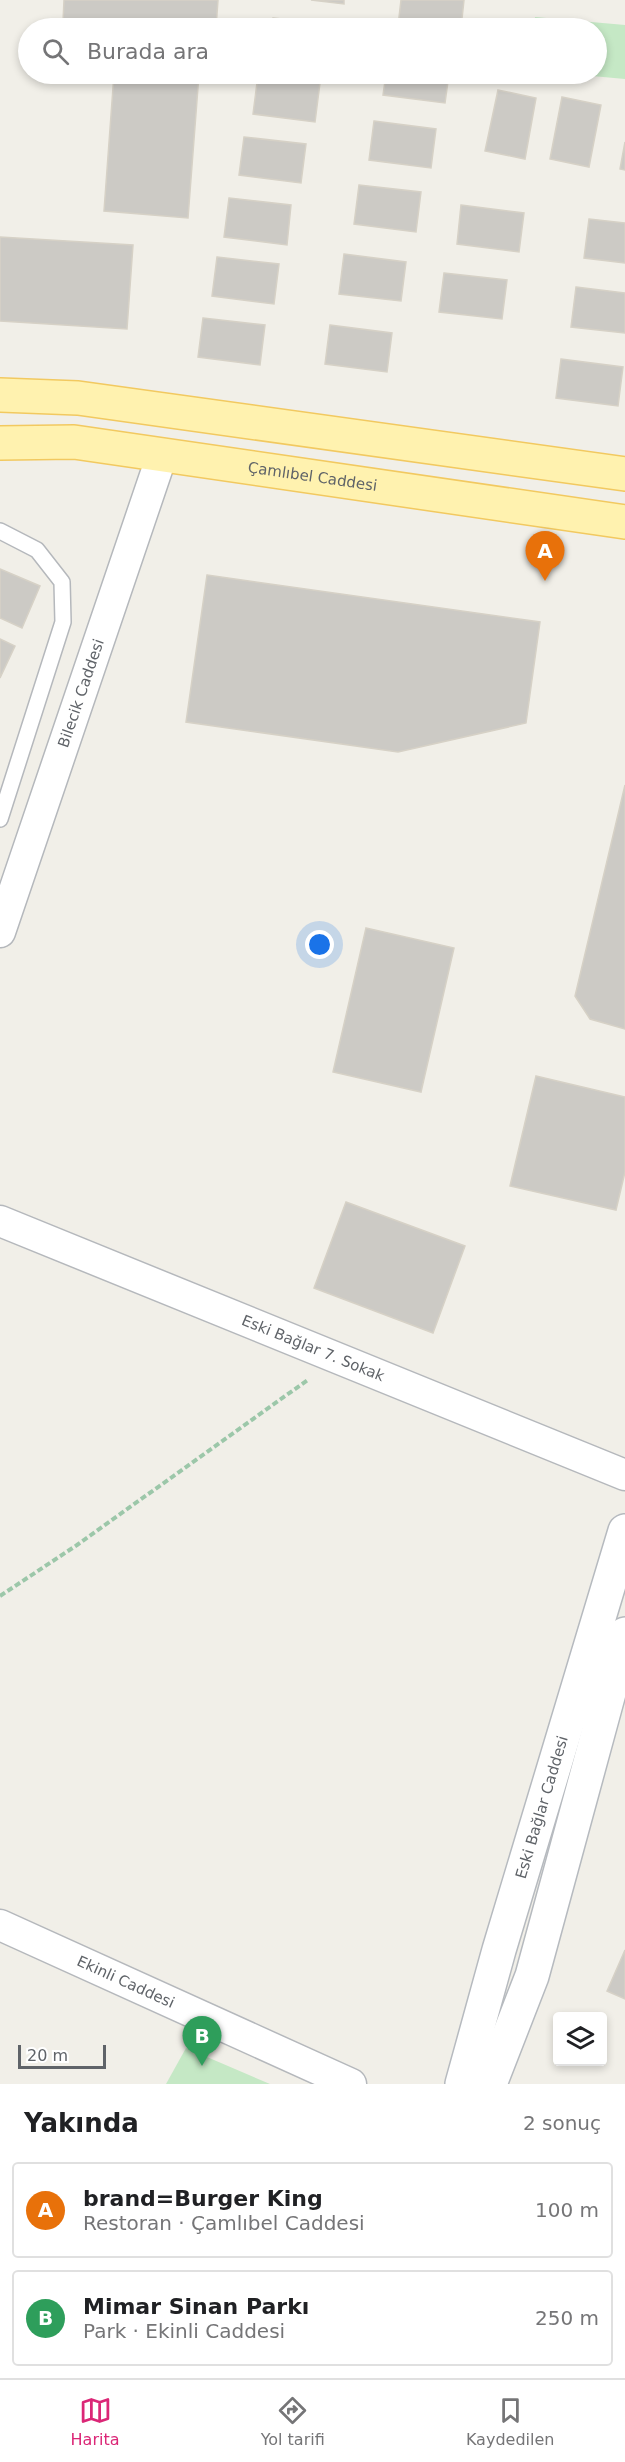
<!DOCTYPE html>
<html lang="tr">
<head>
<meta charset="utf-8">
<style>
  :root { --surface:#fff; --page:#f6f6f6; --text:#202124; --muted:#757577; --line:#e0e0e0; --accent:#db2777 }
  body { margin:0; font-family:"DejaVu Sans",sans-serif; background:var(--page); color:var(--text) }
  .controls { position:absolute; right:18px; bottom:18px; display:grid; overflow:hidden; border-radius:6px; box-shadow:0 3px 9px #0003 }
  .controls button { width:54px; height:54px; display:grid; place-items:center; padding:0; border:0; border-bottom:2px solid var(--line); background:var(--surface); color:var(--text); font:30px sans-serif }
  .scale { position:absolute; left:18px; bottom:15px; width:88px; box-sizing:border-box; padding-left:6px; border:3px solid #5f6368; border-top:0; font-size:16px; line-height:21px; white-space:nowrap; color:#5f6368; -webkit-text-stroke:4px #fff; paint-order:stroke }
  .you { position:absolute; left:320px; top:945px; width:21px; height:21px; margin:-15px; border:4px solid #fff; border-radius:50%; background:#1a73e8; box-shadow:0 0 0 9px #1a73e833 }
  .badge { display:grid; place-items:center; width:39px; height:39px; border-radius:50%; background:var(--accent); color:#fff; font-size:20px; font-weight:700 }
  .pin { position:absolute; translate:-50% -50px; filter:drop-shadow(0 2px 3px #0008) }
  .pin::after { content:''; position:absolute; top:32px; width:21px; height:18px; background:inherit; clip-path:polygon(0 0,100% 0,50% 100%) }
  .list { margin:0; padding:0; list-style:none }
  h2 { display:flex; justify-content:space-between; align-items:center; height:78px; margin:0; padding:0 24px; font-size:26px }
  h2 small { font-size:20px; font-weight:400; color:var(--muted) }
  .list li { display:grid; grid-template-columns:39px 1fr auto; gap:18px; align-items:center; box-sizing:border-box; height:96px; margin:0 12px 12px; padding:0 12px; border:2px solid var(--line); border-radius:6px }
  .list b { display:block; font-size:22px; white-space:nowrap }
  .list p { margin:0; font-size:20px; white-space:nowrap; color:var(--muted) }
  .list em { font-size:20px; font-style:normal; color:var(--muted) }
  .icon { flex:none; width:33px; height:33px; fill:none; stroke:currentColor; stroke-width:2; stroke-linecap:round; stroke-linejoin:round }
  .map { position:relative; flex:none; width:625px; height:2084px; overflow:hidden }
  .search { position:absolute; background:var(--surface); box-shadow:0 3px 9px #0003; left:18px; right:18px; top:18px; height:66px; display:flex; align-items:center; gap:15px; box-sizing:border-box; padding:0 21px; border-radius:33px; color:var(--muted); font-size:22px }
  .sheet { height:294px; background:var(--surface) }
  nav { display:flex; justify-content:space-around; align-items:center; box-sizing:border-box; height:84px; border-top:2px solid var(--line); background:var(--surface); font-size:16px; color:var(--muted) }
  nav a { display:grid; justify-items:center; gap:3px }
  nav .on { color:var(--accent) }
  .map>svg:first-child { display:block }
</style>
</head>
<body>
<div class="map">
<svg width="625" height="2084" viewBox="0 0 625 2084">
  <rect width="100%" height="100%" fill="#f1efe8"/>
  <g fill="#c5e8c5">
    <path d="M 535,17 L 625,25 L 625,79 L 570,74 L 596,74 L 596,28 L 534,28 Z"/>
    <path d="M 186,2048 L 270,2084 L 166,2084 Z"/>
  </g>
  <g fill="#cccac5" stroke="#d6d1c6" stroke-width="1.5">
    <path d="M 64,0 L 218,0 L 216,28 L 156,28 L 63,22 Z"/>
    <path d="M 311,0 L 344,0 L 344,4 Z"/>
    <path d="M 401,0 L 464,0 L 461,28 L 398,26 Z"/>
    <path d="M 273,18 L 336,25 L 335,28 L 272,28 Z"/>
    <path d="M 114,74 L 199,74 L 188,218 L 104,211 Z"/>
    <path d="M 386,74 L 449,74 L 445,103 L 383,95 Z"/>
    <path d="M 258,75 L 320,83 L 315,122 L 253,114 Z"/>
    <path d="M 498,90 L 536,98 L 525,159 L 485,151 Z"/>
    <path d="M 562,97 L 601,105 L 589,167 L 550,159 Z"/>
    <path d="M 374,121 L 436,129 L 431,168 L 369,160 Z"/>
    <path d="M 244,137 L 306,144 L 301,183 L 239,175 Z"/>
    <path d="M 625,142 L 625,170 L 620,169 Z"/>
    <path d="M 359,185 L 421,192 L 416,232 L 354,224 Z"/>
    <path d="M 229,198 L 291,205 L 287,245 L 224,237 Z"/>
    <path d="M 461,205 L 524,213 L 519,252 L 457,244 Z"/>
    <path d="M 589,219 L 625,223 L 625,263 L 584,258 Z"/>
    <path d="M 0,237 L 133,245 L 127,329 L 0,321 Z"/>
    <path d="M 344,254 L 406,262 L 401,301 L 339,294 Z"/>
    <path d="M 217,257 L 279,264 L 274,304 L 212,296 Z"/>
    <path d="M 444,273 L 507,280 L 502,319 L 439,312 Z"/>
    <path d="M 576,287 L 625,293 L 625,333 L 571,327 Z"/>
    <path d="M 203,318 L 265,325 L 260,365 L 198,357 Z"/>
    <path d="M 330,325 L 392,333 L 387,372 L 325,364 Z"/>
    <path d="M 561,359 L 623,367 L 618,406 L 556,398 Z"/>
    <path d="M 0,569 L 40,586 L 22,628 L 0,618 Z"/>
    <path d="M 207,575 L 540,622 L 526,723 L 398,752 L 186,722 Z"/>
    <path d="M 0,639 L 15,646 L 0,678 Z"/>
    <path d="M 625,785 L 625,1029 L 590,1019 L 575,996 Z"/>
    <path d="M 366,928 L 454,948 L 421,1092 L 333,1072 Z"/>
    <path d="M 536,1076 L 625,1097 L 625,1172 L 616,1210 L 510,1186 Z"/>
    <path d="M 346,1202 L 465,1246 L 433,1333 L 314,1288 Z"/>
    <path d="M 625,1950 L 625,1999 L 607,1991 Z"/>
  </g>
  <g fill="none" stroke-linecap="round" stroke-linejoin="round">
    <defs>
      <path id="lane" d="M 0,531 L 37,550 L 62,582 L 63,622 L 0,819"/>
      <g id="street">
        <path id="s1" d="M 0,932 L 162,455"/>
        <path id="s2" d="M 0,1221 L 625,1475"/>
        <path id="s3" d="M 0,1925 L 351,2084"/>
      </g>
      <g id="secondary">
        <path id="s4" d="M 462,2084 L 499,1950 L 625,1531"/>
        <path d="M 490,2084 L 532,1976 L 625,1634"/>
      </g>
      <g id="primary">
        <path d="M 0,395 L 78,398 L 625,474"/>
        <path id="s5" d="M 0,443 L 74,442 L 625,522"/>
      </g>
    </defs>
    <use href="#lane" stroke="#b5b8bc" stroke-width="18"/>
    <use href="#street" stroke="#b5b8bc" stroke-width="33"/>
    <use href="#secondary" stroke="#b6babf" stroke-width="36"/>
    <use href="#primary" stroke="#f2c960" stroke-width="36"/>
    <path stroke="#9cc7a9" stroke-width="4" stroke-dasharray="6 3" stroke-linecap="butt" d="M 0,1596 L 77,1545 L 309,1379"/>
    <use href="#lane" stroke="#fff" stroke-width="15"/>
    <use href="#street" stroke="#fff" stroke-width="30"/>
    <use href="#secondary" stroke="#fff" stroke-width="33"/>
    <use href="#primary" stroke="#fff2af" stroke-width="33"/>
  </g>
  <g text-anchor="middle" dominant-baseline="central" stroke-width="4.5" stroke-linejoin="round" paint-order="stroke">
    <g font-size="15" fill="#5f6368" stroke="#fff">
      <text stroke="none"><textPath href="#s5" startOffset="315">Çamlıbel Caddesi</textPath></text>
      <text stroke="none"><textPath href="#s1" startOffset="252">Bilecik Caddesi</textPath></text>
      <text stroke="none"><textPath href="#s2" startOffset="338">Eski Bağlar 7. Sokak</textPath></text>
      <text stroke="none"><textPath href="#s4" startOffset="288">Eski Bağlar Caddesi</textPath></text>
      <text stroke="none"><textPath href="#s3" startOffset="138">Ekinli Caddesi</textPath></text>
    </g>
  </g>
</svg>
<div class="controls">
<button><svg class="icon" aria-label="layers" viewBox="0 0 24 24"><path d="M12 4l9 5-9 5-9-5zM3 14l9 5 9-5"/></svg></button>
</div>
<div class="scale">20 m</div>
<div class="you"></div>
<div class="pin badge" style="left:545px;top:581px;background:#e8710a">A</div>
<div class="pin badge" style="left:202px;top:2066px;background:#2e9e5b">B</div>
<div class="search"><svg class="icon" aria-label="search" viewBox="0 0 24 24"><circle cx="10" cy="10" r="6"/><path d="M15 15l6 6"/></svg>Burada ara</div>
</div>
<section class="sheet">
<h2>Yakında<small>2 sonuç</small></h2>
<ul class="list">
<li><span class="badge" style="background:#e8710a">A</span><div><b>brand=Burger King</b><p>Restoran · Çamlıbel Caddesi</p></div><em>100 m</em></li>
<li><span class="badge" style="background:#2e9e5b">B</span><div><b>Mimar Sinan Parkı</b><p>Park · Ekinli Caddesi</p></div><em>250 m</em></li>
</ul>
</section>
<nav>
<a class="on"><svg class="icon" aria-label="map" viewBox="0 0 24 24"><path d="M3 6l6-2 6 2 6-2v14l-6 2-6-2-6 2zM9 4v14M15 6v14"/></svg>Harita</a>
<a><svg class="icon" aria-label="directions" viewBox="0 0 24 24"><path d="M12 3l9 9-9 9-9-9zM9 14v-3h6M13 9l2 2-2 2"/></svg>Yol tarifi</a>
<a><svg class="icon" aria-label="saved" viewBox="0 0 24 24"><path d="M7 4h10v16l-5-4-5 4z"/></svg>Kaydedilen</a>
</nav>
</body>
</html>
